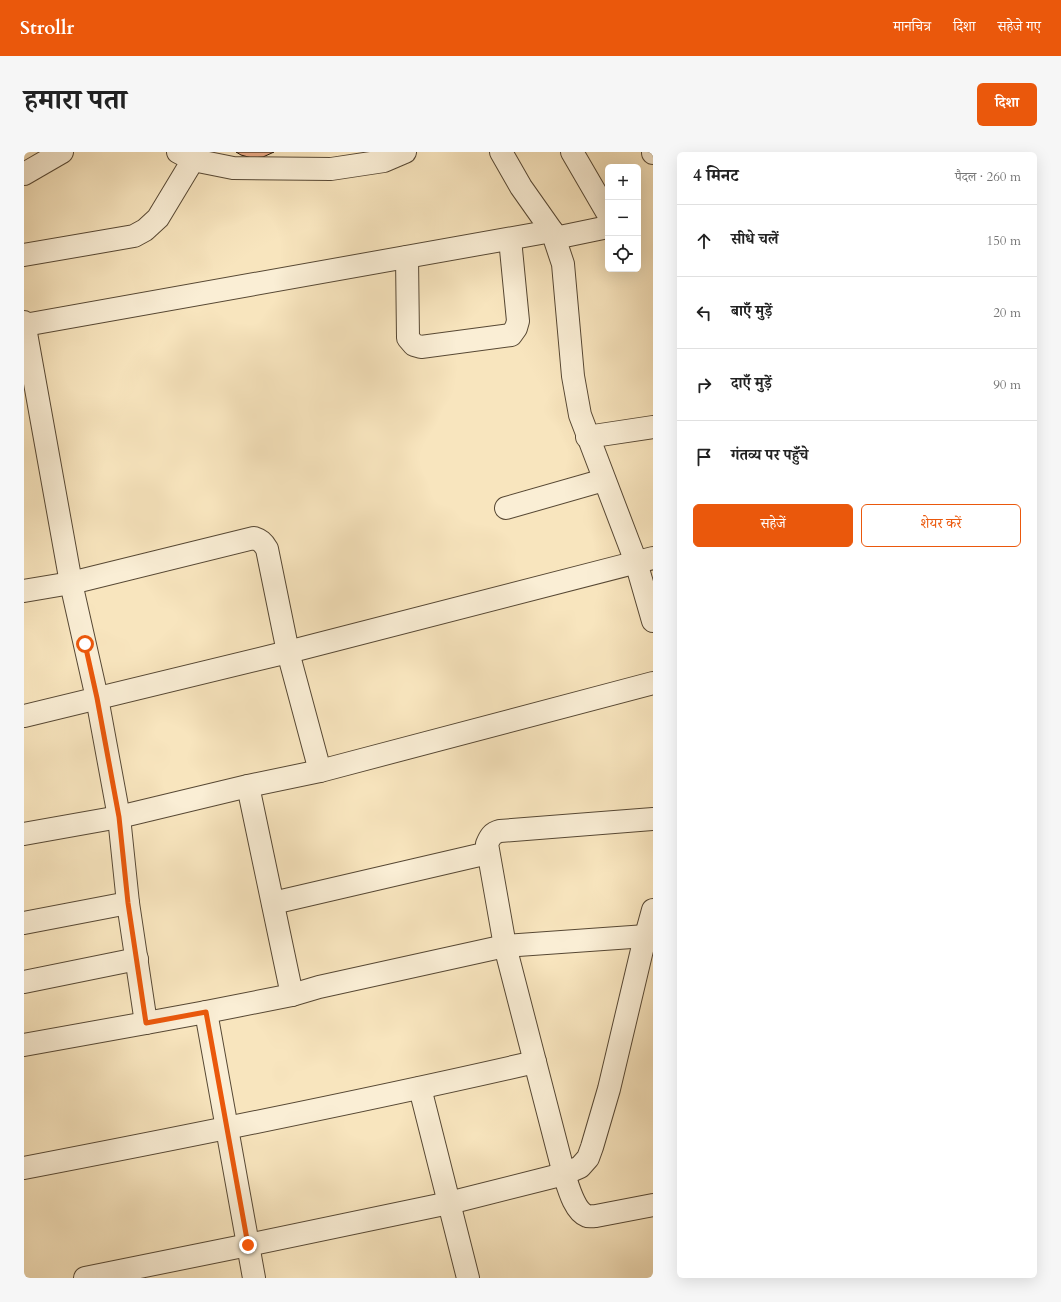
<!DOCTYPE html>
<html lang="hi">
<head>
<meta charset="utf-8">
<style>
  :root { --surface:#fff; --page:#f6f6f6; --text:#222; --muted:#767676; --line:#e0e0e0; --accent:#ea580c }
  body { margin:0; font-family:Cardo,"Noto Serif Devanagari",serif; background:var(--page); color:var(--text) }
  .controls { position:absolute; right:12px; top:12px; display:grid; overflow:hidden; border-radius:6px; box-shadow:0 4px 16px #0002 }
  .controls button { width:36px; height:36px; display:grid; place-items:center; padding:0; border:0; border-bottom:1px solid var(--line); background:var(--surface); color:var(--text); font:20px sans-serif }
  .stop { position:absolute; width:12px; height:12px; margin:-9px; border:3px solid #ea580c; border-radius:50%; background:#fff }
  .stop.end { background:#ea580c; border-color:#fff; box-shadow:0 1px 4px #0008 }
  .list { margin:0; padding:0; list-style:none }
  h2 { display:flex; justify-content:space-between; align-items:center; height:52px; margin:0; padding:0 16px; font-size:17px }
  h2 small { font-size:13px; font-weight:400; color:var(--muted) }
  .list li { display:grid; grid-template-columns:26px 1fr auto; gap:12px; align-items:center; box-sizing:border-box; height:72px; padding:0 16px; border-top:1px solid var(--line) }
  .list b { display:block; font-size:15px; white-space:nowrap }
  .list em { font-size:13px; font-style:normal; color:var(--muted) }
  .actions { display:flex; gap:8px; padding:12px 16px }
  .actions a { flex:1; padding:9px 0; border:1px solid var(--accent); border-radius:6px; text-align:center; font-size:14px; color:var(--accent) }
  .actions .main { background:var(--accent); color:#fff }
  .icon { flex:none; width:22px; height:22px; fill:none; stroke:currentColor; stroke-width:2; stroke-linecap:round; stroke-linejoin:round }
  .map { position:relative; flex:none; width:629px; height:1126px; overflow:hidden; border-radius:6px }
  header { display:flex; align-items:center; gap:24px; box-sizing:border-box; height:56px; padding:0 20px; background:var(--accent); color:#fff }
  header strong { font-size:19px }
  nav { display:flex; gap:22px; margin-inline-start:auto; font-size:14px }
  .intro { display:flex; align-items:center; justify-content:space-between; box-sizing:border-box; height:96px; padding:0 24px }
  h1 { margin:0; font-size:28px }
  .button { padding:10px 18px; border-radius:6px; background:var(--accent); color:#fff; font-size:14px; font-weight:700 }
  main { display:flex; gap:24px; padding:0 24px }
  aside { flex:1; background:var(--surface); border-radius:6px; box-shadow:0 4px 16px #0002 }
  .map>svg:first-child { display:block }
</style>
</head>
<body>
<header>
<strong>Strollr</strong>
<nav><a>मानचित्र</a><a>दिशा</a><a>सहेजे गए</a></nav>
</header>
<div class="intro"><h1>हमारा पता</h1><a class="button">दिशा</a></div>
<main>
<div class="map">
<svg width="629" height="1126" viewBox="0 0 629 1126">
  <rect width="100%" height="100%" fill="#f8e5be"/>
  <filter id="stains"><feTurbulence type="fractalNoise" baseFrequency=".005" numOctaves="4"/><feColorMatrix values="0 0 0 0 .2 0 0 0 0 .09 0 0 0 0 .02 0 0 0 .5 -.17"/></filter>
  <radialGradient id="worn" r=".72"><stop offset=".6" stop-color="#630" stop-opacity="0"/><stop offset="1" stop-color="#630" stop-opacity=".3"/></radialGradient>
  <path fill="#e9a884" stroke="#211406" d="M 212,0 L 250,0 L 239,5 L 228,6 L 217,3 Z"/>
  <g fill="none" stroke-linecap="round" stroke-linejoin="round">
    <defs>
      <g id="minor">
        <path d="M 154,0 L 169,8 L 209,16 L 307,17 L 360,9 L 381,0"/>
        <path d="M 477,0 L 497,35 L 528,79 L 539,112 L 549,224 L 556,263 L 612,410 L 629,469"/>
        <path d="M 548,0 L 584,62"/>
        <path d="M 629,0 L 629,1"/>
        <path d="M 0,22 L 38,0"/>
        <path d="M 531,86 L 584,75"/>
        <path d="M 0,103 L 110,84 L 121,78 L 134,66 L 169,8"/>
        <path d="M 383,105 L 384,186 L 390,193 L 397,195 L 487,183 L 492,176 L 494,169 L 486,87"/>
        <path d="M 0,170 L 47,431 L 73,546 L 95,665 L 104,751 L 122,871 L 182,860 L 230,1126"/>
        <path d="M 1,173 L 528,79"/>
        <path d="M 563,285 L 629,275"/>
        <path d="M 482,356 L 580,328"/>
        <path d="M 0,439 L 47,431 L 230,386 C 236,388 239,390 243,397 L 264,500 L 296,619"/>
        <path d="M 0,564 L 264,500 L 629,406"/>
        <path d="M 224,634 L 268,843"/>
        <path d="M 629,667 L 476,679 C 468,681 466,685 463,692 L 481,794 L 540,1022 C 544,1034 550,1059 563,1064 C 565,1065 569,1064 572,1064 L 629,1053"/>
        <path d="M 0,682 L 95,665 L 224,634 L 296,619 L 629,531"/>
        <path d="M 249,751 L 464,701"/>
        <path d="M 0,771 L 104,751"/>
        <path d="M 0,830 L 113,807"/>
        <path d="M 182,860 L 268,843 L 295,835 L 481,794 L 622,784"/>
        <path d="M 0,893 L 122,871"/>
        <path d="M 396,936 L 444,1126"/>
        <path d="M 0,1016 C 171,983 341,949 511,910"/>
        <path d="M 61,1126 L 224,1093 L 425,1051 L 540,1022 L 556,1015 L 564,1006 L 568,995 L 585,937 L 618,798 L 629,758"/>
      </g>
    </defs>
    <use href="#minor" stroke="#574834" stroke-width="24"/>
    <use href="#minor" stroke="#faeed5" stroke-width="22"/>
  </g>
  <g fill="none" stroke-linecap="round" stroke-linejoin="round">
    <path stroke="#ea580c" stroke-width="5" d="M 61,492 L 73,546 L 95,665 L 104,751 L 122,871 L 182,860 L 224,1093"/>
  </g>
  <rect width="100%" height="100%" filter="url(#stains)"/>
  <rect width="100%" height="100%" fill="url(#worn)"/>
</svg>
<div class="controls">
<button>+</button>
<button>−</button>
<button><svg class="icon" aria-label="locate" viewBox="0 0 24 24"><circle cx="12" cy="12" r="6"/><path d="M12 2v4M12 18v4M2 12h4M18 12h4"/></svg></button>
</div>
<div class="stop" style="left:61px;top:492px"></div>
<div class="stop end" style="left:224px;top:1093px"></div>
</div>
<aside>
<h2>4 मिनट<small>पैदल · 260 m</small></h2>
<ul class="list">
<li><svg class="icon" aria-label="ahead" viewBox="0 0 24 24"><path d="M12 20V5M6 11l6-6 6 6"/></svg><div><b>सीधे चलें</b></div><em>150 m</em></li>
<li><svg class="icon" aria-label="left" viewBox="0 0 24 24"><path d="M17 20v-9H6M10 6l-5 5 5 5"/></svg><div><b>बाएँ मुड़ें</b></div><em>20 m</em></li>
<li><svg class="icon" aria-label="right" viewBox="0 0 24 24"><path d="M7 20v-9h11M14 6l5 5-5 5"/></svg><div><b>दाएँ मुड़ें</b></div><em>90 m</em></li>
<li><svg class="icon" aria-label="arrive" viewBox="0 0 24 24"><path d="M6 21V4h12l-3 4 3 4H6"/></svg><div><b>गंतव्य पर पहुँचे</b></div></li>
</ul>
<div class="actions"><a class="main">सहेजें</a><a>शेयर करें</a></div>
</aside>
</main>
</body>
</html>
